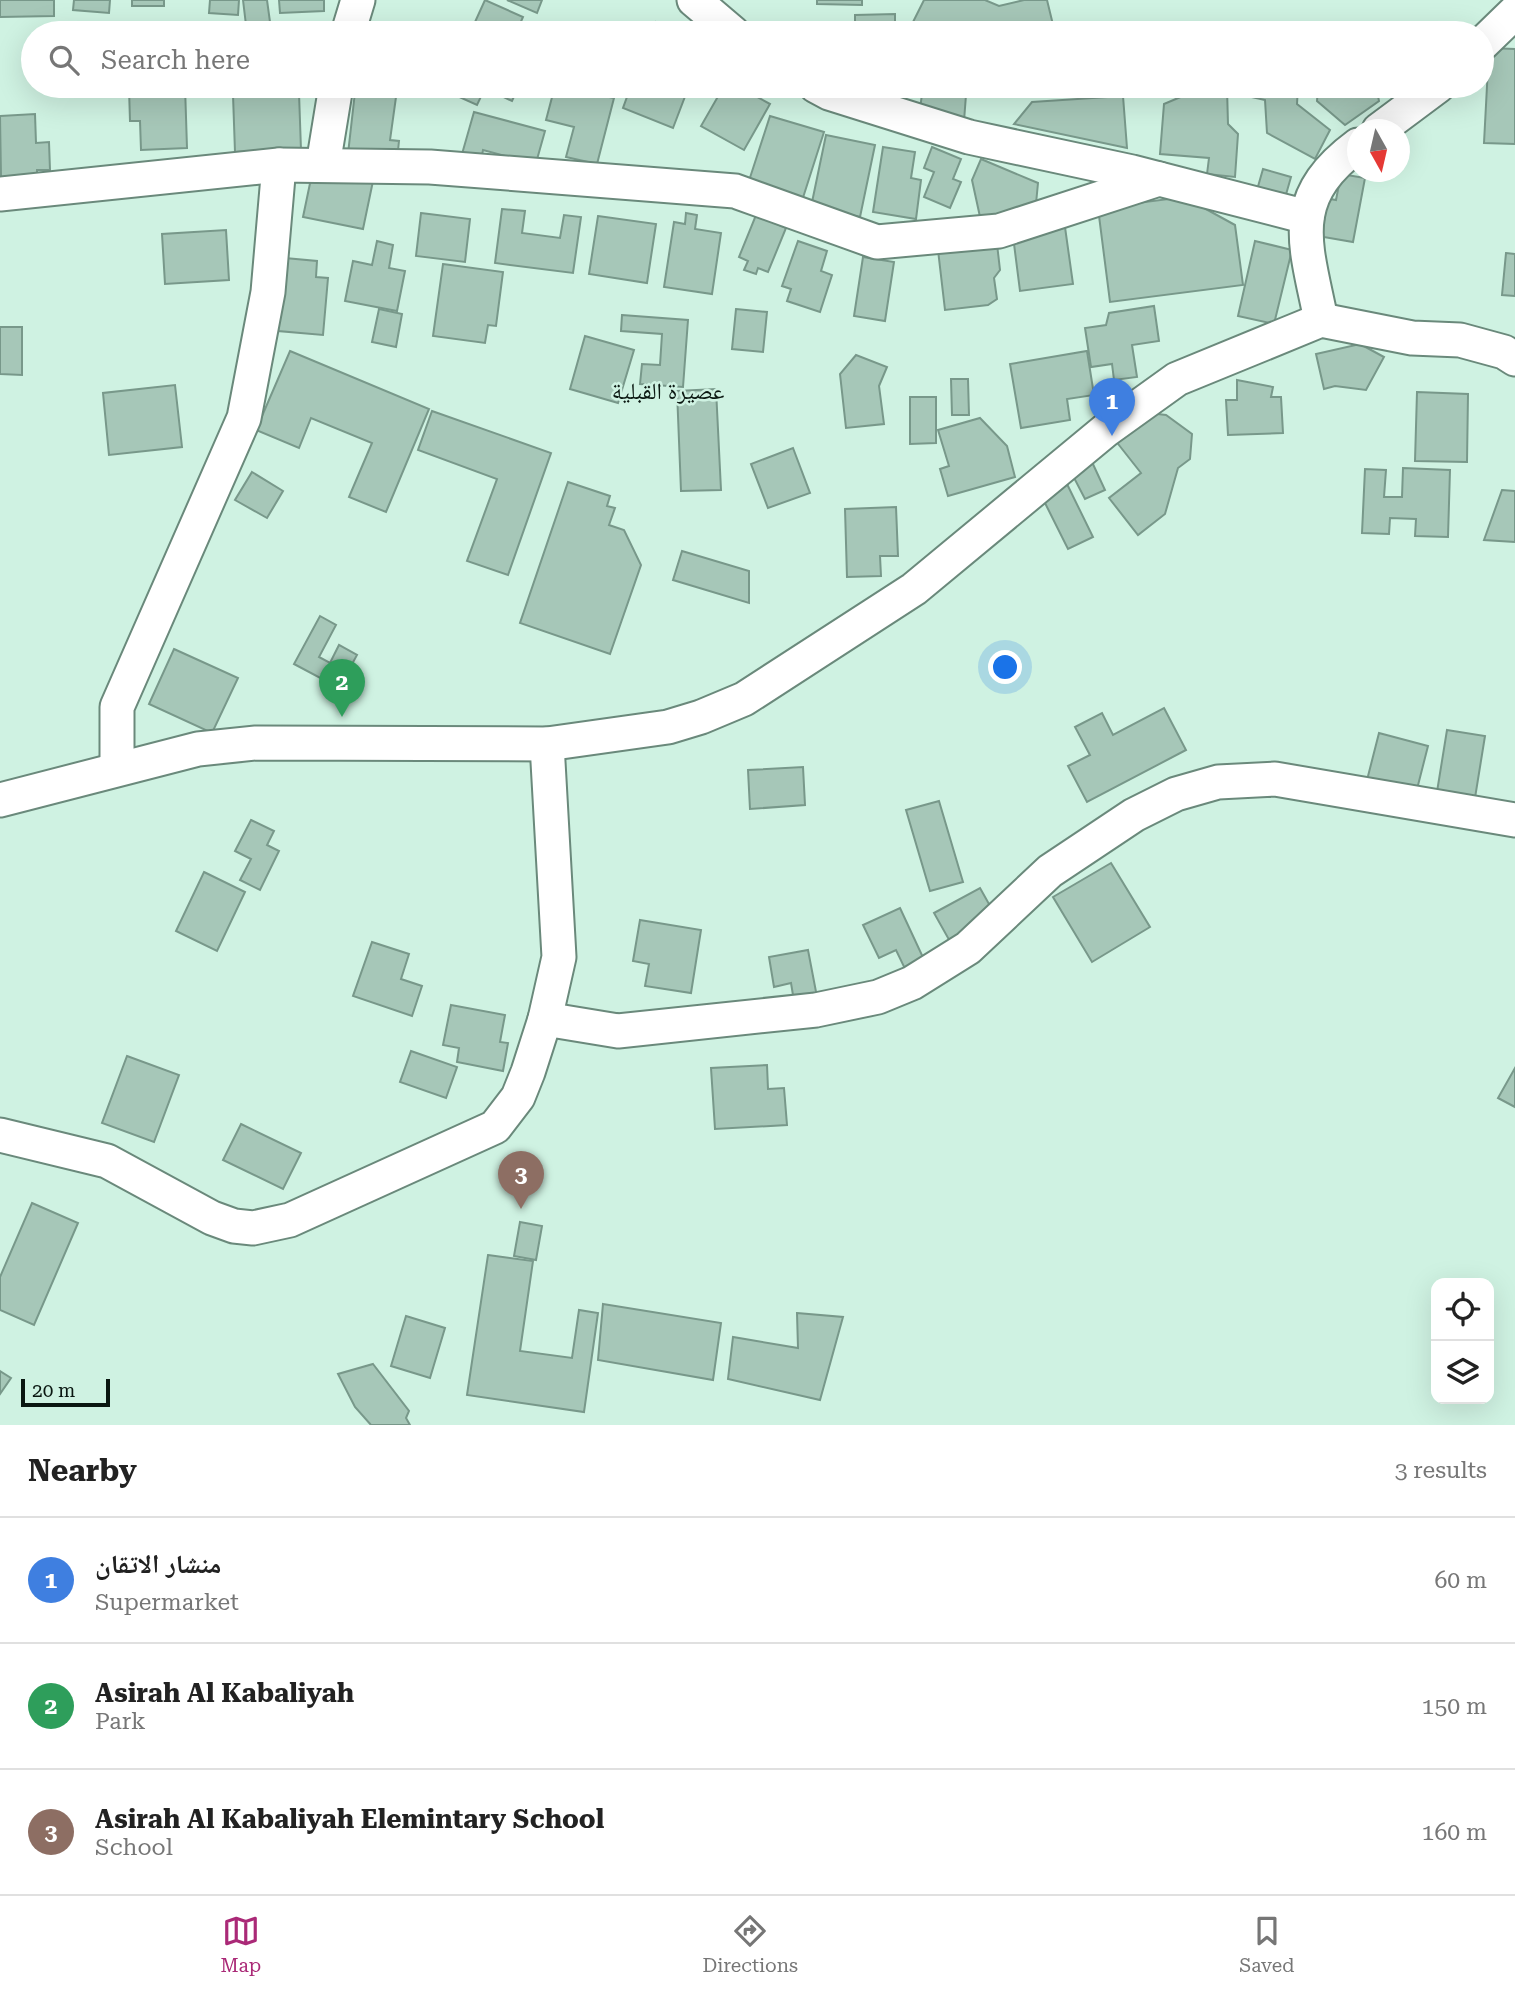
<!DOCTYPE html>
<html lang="en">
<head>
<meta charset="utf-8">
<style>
  :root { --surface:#fff; --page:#f6f6f6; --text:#222; --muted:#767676; --line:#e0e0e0; --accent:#aa2977 }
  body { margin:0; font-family:"Roboto Serif","Noto Naskh Arabic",serif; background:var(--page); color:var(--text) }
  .controls { position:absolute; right:21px; bottom:21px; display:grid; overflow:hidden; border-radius:14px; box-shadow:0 7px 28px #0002 }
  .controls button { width:63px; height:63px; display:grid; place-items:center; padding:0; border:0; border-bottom:2px solid var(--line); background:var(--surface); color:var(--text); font:35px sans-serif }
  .compass { position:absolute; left:1347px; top:119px; width:63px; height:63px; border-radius:50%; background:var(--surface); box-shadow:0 7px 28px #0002; rotate:172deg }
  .scale { position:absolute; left:21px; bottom:18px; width:89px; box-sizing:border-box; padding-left:7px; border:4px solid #0a1711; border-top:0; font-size:19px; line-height:24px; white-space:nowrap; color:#0a1711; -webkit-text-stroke:5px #cff2e2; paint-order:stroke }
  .you { position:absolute; left:1006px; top:668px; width:24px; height:24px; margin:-18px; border:5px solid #fff; border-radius:50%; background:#1a73e8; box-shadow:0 0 0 10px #1a73e833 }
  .badge { display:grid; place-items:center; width:46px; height:46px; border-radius:50%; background:var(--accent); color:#fff; font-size:23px; font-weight:700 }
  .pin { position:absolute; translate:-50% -58px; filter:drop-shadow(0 2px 4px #0008) }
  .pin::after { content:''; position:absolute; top:37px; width:24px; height:21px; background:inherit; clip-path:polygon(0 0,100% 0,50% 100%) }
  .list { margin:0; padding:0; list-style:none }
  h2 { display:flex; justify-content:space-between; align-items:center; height:91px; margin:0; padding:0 28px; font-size:30px }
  h2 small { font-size:23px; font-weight:400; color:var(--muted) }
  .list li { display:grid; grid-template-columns:46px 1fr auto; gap:21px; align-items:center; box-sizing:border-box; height:126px; padding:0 28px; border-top:2px solid var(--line) }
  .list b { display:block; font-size:26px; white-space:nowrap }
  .list p { margin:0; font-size:23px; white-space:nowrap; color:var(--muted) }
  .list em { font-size:23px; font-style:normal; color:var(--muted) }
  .icon { flex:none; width:38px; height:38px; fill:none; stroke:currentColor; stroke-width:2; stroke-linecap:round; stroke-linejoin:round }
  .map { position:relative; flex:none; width:1515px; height:1425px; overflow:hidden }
  .search { position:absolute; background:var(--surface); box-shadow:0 7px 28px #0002; left:21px; right:21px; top:21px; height:77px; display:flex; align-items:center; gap:18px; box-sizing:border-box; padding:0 24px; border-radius:38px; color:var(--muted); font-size:26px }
  .sheet { height:469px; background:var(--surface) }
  nav { display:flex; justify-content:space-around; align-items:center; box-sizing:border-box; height:98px; border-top:2px solid var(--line); background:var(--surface); font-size:19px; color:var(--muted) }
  nav a { display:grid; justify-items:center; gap:4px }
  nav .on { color:var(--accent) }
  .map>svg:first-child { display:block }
</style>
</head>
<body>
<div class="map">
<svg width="1515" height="1425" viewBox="0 0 1515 1425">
  <rect width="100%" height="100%" fill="#cff2e2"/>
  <g fill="#a6c7b8" stroke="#78988a" stroke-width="2">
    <path d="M 0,0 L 54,0 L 54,16 L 0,17 Z"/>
    <path d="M 74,0 L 110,0 L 109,13 L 73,10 Z"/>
    <rect x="132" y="0" width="32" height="6"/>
    <path d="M 210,0 L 239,0 L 238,15 L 209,13 Z"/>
    <path d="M 243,0 L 267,0 L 270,22 L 246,25 Z"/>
    <path d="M 279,0 L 324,0 L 324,11 L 280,13 Z"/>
    <path d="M 485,0 L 523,17 L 519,26 L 535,33 L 470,33 Z"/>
    <path d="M 507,0 L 542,0 L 537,13 Z"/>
    <path d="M 817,0 L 862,0 L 862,5 L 817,4 Z"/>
    <path d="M 924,0 L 985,0 L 999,6 L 1024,0 L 1047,0 L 1055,33 L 927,33 L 911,26 Z"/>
    <path d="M 895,14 L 895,33 L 855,33 L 855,15 Z"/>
    <path d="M 656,22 L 685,33 L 652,33 Z"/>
    <path d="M 239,24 L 240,33 L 202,33 L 202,27 Z"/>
    <path d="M 1489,48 L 1515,49 L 1515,144 L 1484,143 Z"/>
    <path d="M 185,86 L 187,148 L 141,150 L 140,121 L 130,121 L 129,88 Z"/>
    <path d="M 449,86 L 519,86 L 512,101 L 485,88 L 477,105 L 446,91 Z"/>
    <path d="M 555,86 L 614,98 L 597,164 L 566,157 L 574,127 L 546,120 Z"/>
    <path d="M 631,86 L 689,86 L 673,128 L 623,108 Z"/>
    <path d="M 724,86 L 737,86 L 770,104 L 744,150 L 701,126 Z"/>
    <path d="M 923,86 L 957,86 L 957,94 L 966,95 L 964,121 L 919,117 Z"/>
    <path d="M 1245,86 L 1298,86 L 1297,104 L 1330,130 L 1315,159 L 1267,133 L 1265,100 L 1252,97 Z"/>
    <path d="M 1318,86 L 1376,86 L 1379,101 L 1345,125 L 1317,101 Z"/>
    <path d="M 1227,88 L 1228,124 L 1238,134 L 1235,177 L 1207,174 L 1209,158 L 1160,154 L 1164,104 L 1197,90 Z"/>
    <path d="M 355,92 L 396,97 L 390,140 L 399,141 L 397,160 L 348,154 Z"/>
    <path d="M 299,93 L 301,150 L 235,152 L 233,95 Z"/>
    <path d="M 1123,96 L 1127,148 L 1014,124 L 1032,102 Z"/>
    <path d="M 474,112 L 545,131 L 534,170 L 520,160 L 483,150 L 481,160 L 462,154 Z"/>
    <path d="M 35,114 L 36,143 L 49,142 L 50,170 L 37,170 L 37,176 L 1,177 L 0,116 Z"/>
    <path d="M 770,116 L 824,132 L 800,207 L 746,190 Z"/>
    <path d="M 826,135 L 875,145 L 860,217 L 811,207 Z"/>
    <path d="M 883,147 L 915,152 L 911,178 L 921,180 L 916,219 L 873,212 Z"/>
    <path d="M 932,147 L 961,159 L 953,179 L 961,182 L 950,208 L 924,197 L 934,172 L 924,168 Z"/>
    <path d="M 981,159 L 1038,183 L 1035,214 L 982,226 L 972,180 Z"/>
    <path d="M 313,169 L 373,181 L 363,229 L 303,217 Z"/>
    <path d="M 1263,169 L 1291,177 L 1285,198 L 1257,190 Z"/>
    <path d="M 1341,174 L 1365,178 L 1353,242 L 1312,235 L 1319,197 L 1336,200 Z"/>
    <path d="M 1184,197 L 1235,225 L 1243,285 L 1110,302 L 1098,208 Z"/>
    <path d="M 502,209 L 525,211 L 522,233 L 560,238 L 564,215 L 581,217 L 573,273 L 495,263 Z"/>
    <path d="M 421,213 L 470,219 L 465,262 L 416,256 Z"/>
    <path d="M 686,213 L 697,215 L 695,229 L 721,233 L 712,294 L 664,287 L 674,222 L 685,224 Z"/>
    <path d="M 756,215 L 786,228 L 768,272 L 758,268 L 756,274 L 744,270 L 748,261 L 739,257 Z"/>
    <path d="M 598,216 L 656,224 L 647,283 L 589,274 Z"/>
    <path d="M 1064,220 L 1073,284 L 1020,291 L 1013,236 Z"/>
    <path d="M 226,230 L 229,280 L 165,284 L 162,234 Z"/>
    <path d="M 377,241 L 393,245 L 389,268 L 405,271 L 397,311 L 345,301 L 353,261 L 372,265 Z"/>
    <path d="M 798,241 L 827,251 L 821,271 L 832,275 L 820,312 L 787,301 L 791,289 L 782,286 Z"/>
    <path d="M 1255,241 L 1292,250 L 1274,324 L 1238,316 Z"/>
    <path d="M 997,244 L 1000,270 L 994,278 L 997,299 L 988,305 L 945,310 L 938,250 Z"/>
    <path d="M 1506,253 L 1515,254 L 1515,296 L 1502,295 Z"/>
    <path d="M 863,257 L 894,262 L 885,321 L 854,316 Z"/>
    <path d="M 285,258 L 317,261 L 316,277 L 328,278 L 323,335 L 278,331 Z"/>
    <path d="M 443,264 L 503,272 L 496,326 L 488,325 L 485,343 L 433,336 Z"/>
    <path d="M 1154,306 L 1159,341 L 1132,345 L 1137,377 L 1114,380 L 1112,364 L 1091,367 L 1085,328 L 1106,325 L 1109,313 Z"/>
    <path d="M 379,309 L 402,314 L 396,347 L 372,342 Z"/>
    <path d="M 736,309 L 767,312 L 763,352 L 732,349 Z"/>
    <path d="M 622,315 L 688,320 L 683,387 L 640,384 L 642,364 L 660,365 L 662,334 L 621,331 Z"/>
    <path d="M 0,327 L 22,327 L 22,375 L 0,374 Z"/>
    <path d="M 585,336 L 634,350 L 618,403 L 570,389 Z"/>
    <path d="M 1360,344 L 1384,357 L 1366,390 L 1335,386 L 1324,389 L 1316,354 Z"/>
    <path d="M 290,351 L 429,409 L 386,512 L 349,497 L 372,443 L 311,418 L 299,448 L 256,430 Z"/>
    <path d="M 1087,351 L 1094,395 L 1067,399 L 1070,420 L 1021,428 L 1010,364 Z"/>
    <path d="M 856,355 L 887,367 L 879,386 L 884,424 L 846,428 L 840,374 Z"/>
    <path d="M 951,379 L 968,379 L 969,415 L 952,415 Z"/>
    <path d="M 1237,380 L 1273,387 L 1271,397 L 1281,397 L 1283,433 L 1228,435 L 1226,400 L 1237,400 Z"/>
    <path d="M 175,385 L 182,447 L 109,455 L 103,393 Z"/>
    <path d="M 716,389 L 721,490 L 681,491 L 677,391 Z"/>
    <path d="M 1417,392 L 1468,394 L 1467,462 L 1415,461 Z"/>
    <path d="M 910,397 L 936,397 L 936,443 L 910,444 Z"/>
    <path d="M 432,411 L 551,453 L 508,575 L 467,561 L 497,479 L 418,450 Z"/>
    <path d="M 1149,413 L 1166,415 L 1192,434 L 1190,459 L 1178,468 L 1165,514 L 1138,535 L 1109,498 L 1141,473 L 1115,440 Z"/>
    <path d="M 980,418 L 1007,446 L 1015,477 L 948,496 L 940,469 L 949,466 L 938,430 Z"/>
    <path d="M 793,448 L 810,493 L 768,508 L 751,464 Z"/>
    <path d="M 1092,462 L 1105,490 L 1085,499 L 1071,472 Z"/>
    <path d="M 1403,468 L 1450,470 L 1448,537 L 1415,536 L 1416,519 L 1390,518 L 1389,534 L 1362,533 L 1365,469 L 1386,470 L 1384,497 L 1402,497 Z"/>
    <path d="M 252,472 L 283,491 L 267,518 L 235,500 Z"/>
    <path d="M 568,482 L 610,496 L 607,506 L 615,508 L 609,525 L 624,530 L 641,565 L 610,654 L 520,623 Z"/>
    <path d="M 1066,482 L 1093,537 L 1068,549 L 1041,495 Z"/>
    <path d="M 1502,490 L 1515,491 L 1515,542 L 1484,540 Z"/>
    <path d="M 896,507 L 898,556 L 880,556 L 881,576 L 847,577 L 845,509 Z"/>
    <path d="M 682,551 L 749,571 L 749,603 L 673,580 Z"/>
    <path d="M 320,616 L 336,625 L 319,657 L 330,663 L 339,645 L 357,655 L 339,688 L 294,664 Z"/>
    <path d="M 174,649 L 238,678 L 212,733 L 149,704 Z"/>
    <path d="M 1164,708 L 1186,750 L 1087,802 L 1068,766 L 1090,755 L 1075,727 L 1102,713 L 1113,735 Z"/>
    <path d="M 1447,730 L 1485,736 L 1474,804 L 1436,798 Z"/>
    <path d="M 1379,733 L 1428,746 L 1415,797 L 1366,784 Z"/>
    <path d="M 803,767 L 805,805 L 750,809 L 748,770 Z"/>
    <path d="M 939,801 L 963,882 L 930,891 L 906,810 Z"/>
    <path d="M 251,820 L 274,831 L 267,845 L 279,851 L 260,890 L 240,880 L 251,859 L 235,851 Z"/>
    <path d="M 1111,863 L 1150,927 L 1092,962 L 1053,897 Z"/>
    <path d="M 204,872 L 245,892 L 217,951 L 176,931 Z"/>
    <path d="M 980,888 L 998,920 L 952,945 L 934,913 Z"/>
    <path d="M 900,908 L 927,966 L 908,975 L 896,950 L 879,958 L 863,925 Z"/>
    <path d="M 640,920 L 701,930 L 691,993 L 645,986 L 649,964 L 633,961 Z"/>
    <path d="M 372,942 L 409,954 L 401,979 L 422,986 L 412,1016 L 353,996 Z"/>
    <path d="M 808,950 L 817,997 L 794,1001 L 791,983 L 774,987 L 769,957 Z"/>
    <path d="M 451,1005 L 505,1015 L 500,1042 L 508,1043 L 503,1071 L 457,1062 L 459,1048 L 443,1045 Z"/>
    <path d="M 411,1051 L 457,1067 L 446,1098 L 400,1082 Z"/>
    <path d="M 127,1056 L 179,1075 L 154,1142 L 102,1123 Z"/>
    <path d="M 767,1065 L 768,1089 L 784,1088 L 787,1125 L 715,1129 L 711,1068 Z"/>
    <path d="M 1515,1068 L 1515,1107 L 1498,1098 Z"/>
    <path d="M 241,1124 L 301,1153 L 283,1189 L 223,1160 Z"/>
    <path d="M 32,1203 L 78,1223 L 34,1325 L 0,1310 L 0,1277 Z"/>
    <path d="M 520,1222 L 542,1226 L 536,1260 L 514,1256 Z"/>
    <path d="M 488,1255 L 533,1261 L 520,1351 L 572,1358 L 579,1310 L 598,1313 L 584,1412 L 467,1395 Z"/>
    <path d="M 603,1304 L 721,1323 L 713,1380 L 598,1360 Z"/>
    <path d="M 797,1313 L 843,1317 L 820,1400 L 728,1379 L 733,1337 L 798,1348 Z"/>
    <path d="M 406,1316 L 445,1328 L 430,1378 L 391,1366 Z"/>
    <path d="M 373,1364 L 409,1411 L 406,1418 L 410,1425 L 371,1425 L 355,1407 L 338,1374 Z"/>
    <path d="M 0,1371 L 11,1378 L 0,1394 Z"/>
  </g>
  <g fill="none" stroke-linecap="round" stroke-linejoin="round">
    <defs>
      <g id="minor">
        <path d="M 694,0 L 733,33"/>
        <path d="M 348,33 L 358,0"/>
        <path d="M 1482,44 L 1515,12"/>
        <path d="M 816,86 L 829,93 L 969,137 L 1132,172 L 1307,217"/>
        <path d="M 1379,130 L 1438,86"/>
        <path d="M 323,165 L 336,86"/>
        <path d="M 0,194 L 279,165 L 430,167 L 735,191 L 877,242 L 999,231 L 1159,179"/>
        <path d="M 1321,320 C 1306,244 1285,199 1358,145"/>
        <path d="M 117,768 L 117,707 L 244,418 L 268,292 L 279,165"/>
        <path d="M 0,800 L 198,749 L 256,743 L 547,744 L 668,727 L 701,717 L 744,699 L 914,589 L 1106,430 L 1177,379 L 1321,320 L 1412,338 L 1460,340 L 1504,352 L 1515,359"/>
        <path d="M 545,1019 L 618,1031 L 816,1010 L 878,997 L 912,983 L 968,948 L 1050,871 L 1134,815 L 1176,794 L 1218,782 L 1275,779 L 1515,820"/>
        <path d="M 0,1135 L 107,1161 L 212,1218 L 234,1226 L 253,1228 L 290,1220 L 495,1127 L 518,1097 L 528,1072 L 545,1019 L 559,957 L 547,744"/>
      </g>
    </defs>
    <use href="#minor" stroke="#6a897b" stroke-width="37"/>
    <use href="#minor" stroke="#fff" stroke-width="33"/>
  </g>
  <g text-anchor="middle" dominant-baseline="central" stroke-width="5" stroke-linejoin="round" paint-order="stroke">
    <g font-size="23" fill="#0a1711" stroke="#cff2e2">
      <text x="668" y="391">عصيرة القبلية</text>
    </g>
  </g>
</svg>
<div class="controls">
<button><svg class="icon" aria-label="locate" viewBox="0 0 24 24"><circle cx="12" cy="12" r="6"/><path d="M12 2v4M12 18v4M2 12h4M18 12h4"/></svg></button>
<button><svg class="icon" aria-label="layers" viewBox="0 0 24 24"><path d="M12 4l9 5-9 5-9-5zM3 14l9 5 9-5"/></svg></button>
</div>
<svg class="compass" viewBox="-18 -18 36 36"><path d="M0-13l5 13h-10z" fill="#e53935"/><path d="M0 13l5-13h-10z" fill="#767676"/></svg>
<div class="scale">20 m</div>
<div class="you"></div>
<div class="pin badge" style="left:1112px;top:436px;background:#3f7fe0">1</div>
<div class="pin badge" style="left:342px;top:717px;background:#2e9e5b">2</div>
<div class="pin badge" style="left:521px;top:1209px;background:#8d6e63">3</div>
<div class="search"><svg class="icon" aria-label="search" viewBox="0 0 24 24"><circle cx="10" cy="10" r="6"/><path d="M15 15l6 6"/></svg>Search here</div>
</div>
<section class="sheet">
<h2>Nearby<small>3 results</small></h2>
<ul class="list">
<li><span class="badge" style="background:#3f7fe0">1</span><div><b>منشار الاتقان</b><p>Supermarket</p></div><em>60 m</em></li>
<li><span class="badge" style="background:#2e9e5b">2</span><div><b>Asirah Al Kabaliyah</b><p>Park</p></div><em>150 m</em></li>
<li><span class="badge" style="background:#8d6e63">3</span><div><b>Asirah Al Kabaliyah Elemintary School</b><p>School</p></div><em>160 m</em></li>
</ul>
</section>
<nav>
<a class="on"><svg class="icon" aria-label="map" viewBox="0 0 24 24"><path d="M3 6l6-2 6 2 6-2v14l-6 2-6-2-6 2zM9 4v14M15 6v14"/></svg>Map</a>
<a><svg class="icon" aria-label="directions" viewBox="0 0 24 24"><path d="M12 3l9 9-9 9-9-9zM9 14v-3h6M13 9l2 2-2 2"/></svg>Directions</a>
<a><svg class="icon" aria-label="saved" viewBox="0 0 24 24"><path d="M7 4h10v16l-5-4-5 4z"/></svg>Saved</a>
</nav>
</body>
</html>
